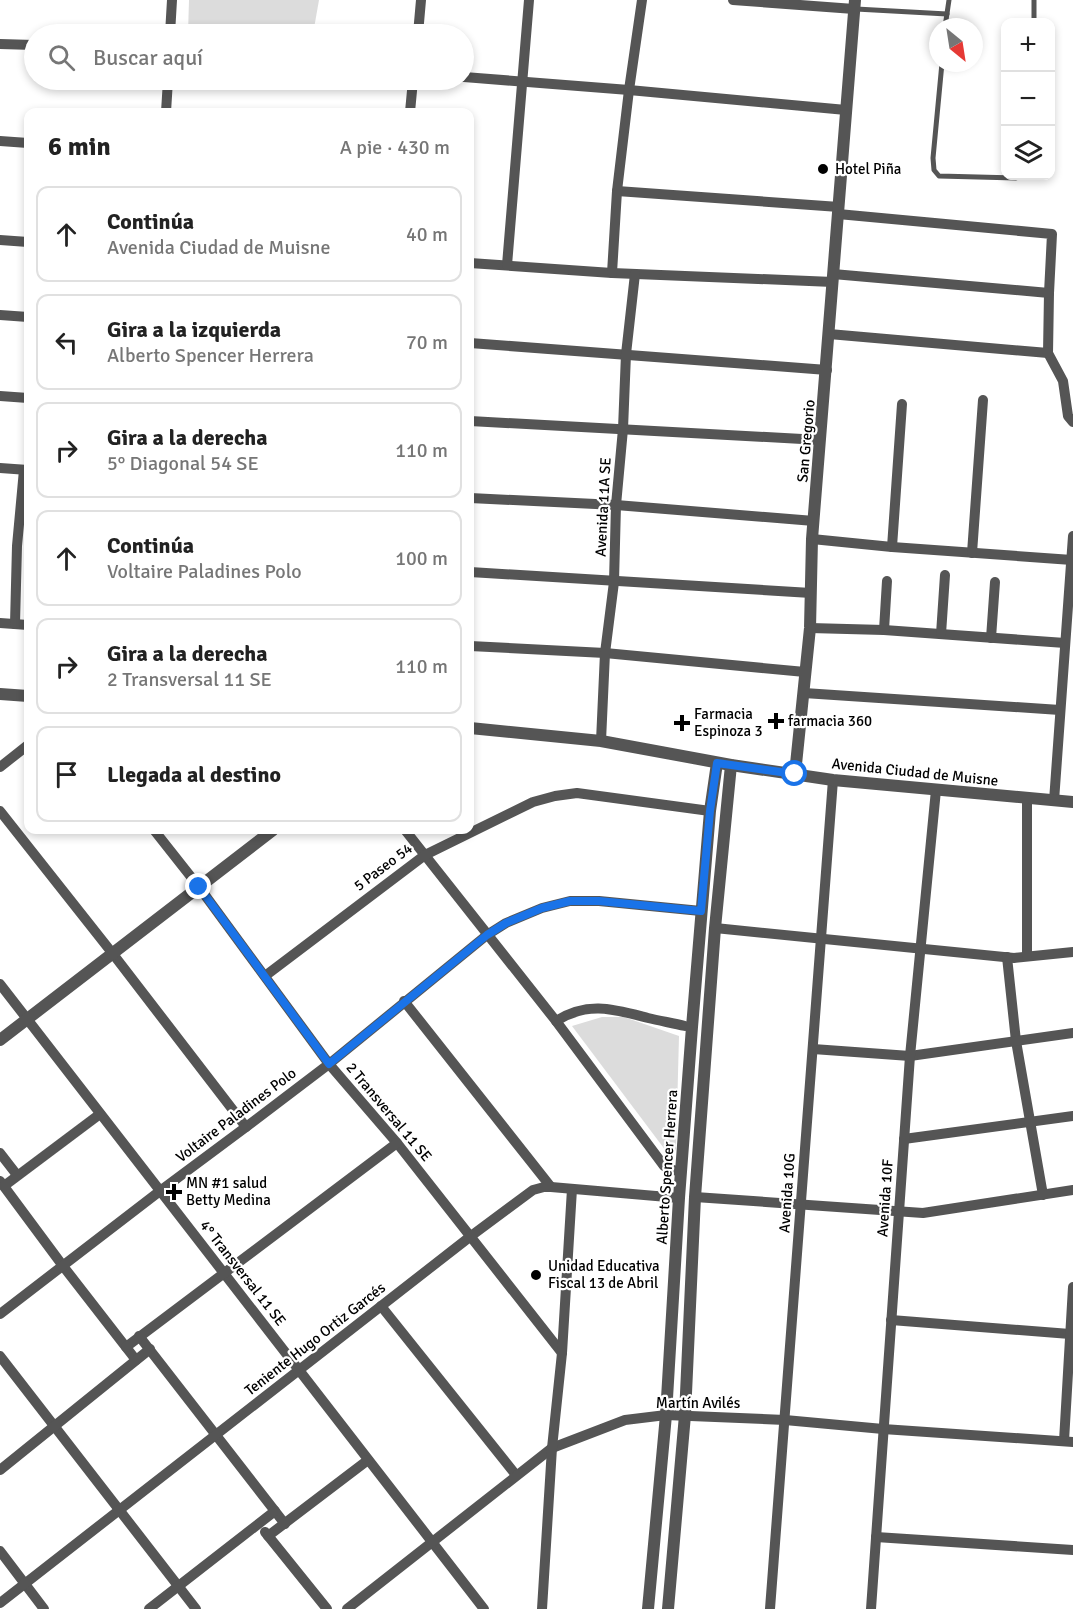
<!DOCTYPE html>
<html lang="es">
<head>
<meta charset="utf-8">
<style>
  :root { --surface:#fff; --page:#f6f6f6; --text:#222; --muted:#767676; --line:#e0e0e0 }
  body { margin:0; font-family:Signika,sans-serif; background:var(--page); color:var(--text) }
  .controls { position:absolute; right:18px; top:18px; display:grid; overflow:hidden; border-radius:12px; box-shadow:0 3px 9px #0003 }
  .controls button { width:54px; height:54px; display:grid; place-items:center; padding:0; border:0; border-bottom:2px solid var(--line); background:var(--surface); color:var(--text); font:30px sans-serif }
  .compass { position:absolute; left:929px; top:18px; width:54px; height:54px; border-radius:50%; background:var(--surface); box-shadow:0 3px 9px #0003; rotate:150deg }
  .stop { position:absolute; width:18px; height:18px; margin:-14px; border:4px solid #1a73e8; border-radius:50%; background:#fff }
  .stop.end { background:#1a73e8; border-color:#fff; box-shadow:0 2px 6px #0008 }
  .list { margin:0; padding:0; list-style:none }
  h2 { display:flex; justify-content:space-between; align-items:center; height:78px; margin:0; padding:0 24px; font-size:26px }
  h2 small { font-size:20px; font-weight:400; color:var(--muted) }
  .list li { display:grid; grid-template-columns:39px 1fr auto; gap:18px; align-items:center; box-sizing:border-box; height:96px; margin:0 12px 12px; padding:0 12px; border:2px solid var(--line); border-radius:12px }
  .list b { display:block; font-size:22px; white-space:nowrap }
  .list p { margin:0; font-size:20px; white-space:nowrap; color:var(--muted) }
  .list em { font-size:20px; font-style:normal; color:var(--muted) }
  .icon { flex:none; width:33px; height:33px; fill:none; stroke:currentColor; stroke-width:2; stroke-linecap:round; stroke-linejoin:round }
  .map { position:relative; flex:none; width:1073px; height:1609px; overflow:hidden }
  .search { position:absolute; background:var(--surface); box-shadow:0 3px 9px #0003; left:24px; top:24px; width:450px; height:66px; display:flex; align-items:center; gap:15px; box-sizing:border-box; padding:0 21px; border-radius:33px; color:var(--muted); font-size:22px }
  .panel { position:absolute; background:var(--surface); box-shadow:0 3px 9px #0003; left:24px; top:108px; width:450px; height:726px; border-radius:12px }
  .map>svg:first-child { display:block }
</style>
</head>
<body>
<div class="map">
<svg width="1073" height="1609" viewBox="0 0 1073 1609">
  <rect width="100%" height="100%" fill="#fff"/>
  <g fill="#dcdcdc">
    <path d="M 189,0 L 319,0 L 313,34 L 188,34 Z"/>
    <path d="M 602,1017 L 624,1017 L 679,1036 L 676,1149 L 672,1159 L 572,1026 Z"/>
  </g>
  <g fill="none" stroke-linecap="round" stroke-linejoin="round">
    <g stroke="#555" stroke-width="5">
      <path d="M 856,9 L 947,14"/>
      <path d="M 1034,22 L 1034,0"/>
      <path d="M 945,27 L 949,0"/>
      <path d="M 942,63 L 933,158 L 934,170 L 939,176 L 1016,178 L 1022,176"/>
    </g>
    <g stroke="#555" stroke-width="10">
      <path d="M 733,0 L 854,9"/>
      <path d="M 170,34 L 172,0"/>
      <path d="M 418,34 L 421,0"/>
      <path d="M 0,44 L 34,45"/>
      <path d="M 464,77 L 629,90 L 846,110"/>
      <path d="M 166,112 L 168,80"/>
      <path d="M 410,112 L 413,80"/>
      <path d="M 0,141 L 28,143"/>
      <path d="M 617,191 L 839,207"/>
      <path d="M 838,214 L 1052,234 L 1049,293 L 1048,353 L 1063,381 L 1068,416 L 1073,422"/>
      <path d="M 0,240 L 28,242"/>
      <path d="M 470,263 L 612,273 L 833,282"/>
      <path d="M 507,265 L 529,0"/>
      <path d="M 612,273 L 617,191 L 629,90 L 642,0"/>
      <path d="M 833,274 L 1049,293"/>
      <path d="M 0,315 L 28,317"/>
      <path d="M 829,334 L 1048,353"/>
      <path d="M 470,343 L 827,370"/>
      <path d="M 0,396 L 28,398"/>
      <path d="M 470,421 L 820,440"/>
      <path d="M 0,468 L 28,470"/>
      <path d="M 470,498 L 616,505 L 814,521"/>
      <path d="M 812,539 L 892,547 L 1072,560"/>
      <path d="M 892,547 L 902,404"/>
      <path d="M 972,553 L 983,400"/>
      <path d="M 470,572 L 811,593"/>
      <path d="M 0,623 L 28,625"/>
      <path d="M 15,624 L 17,546 L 24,470"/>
      <path d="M 810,628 L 884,630 L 1065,643"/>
      <path d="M 884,630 L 887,581"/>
      <path d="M 941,634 L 945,575"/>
      <path d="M 991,638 L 995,582"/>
      <path d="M 470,646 L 605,653 L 805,672"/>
      <path d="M 804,693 L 1060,710"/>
      <path d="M 601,741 L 605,653 L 614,582 L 616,505 L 623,429 L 626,354 L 635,274"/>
      <path d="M 0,767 L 28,745"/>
      <path d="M 1054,801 L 1073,536"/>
      <path d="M 0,811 L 113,954 L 246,1127"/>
      <path d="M 154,830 L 199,887 L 329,1064 L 397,1143 L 562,1353"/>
      <path d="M 405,830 L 556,1021 L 664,1166 L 670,1169 L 681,1172"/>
      <path d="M 715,928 L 1014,958 L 1073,952"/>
      <path d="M 1027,956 L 1027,798"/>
      <path d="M 1007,957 L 1016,1041 L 1043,1195"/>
      <path d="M 265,976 L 425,855 L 533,802 L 555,796 L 577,793 L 710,811"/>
      <path d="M 0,984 L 484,1609"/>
      <path d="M 404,1001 L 551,1187"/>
      <path d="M 556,1021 C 588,1001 613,1009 648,1018 C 660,1021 673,1023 685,1026"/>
      <path d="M 813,1049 L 910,1056 L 1073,1033"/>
      <path d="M 904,1139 L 1073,1116"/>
      <path d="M 0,1153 L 17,1175"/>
      <path d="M 0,1181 L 63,1266 L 136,1360"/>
      <path d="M 4,1186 L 100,1114"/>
      <path d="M 695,1197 L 923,1213 L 1073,1190"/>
      <path d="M 381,1306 L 516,1475"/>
      <path d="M 0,1314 L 160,1191 L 246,1127 L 329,1064 L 487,935 L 506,923 L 542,908 L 570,901 L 599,901 L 701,911"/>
      <path d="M 891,1320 L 1070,1334"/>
      <path d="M 139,1336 L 285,1524"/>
      <path d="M 126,1347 L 397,1143"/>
      <path d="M 0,1356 L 196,1609"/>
      <path d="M 1064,1441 L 1073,1287"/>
      <path d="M 0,1470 L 150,1349"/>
      <path d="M 265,1532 L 327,1609"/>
      <path d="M 268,1536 L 368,1460"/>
      <path d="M 876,1537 L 1073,1550"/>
      <path d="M 0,1551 L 44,1609"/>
      <path d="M 0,1603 L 471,1236 L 533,1190 L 544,1187 L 551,1187 L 679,1198"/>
      <path d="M 149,1609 L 275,1511"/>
      <path d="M 347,1609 L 552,1448 L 625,1420 L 666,1415 L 785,1420 L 883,1429 L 1073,1442"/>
      <path d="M 542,1609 L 552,1448 L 562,1353 L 572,1189"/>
      <path d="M 770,1609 L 833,780"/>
      <path d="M 871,1609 L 910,1056 L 936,790"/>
    </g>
    <g stroke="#555" stroke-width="12">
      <path d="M 0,694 L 28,696"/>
      <path d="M 470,728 L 601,741 L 731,765 L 833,780 L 1073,802"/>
      <path d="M 795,774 L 810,628 L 812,539 L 855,0"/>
      <path d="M 0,1040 L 273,830"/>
      <path d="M 648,1609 L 666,1415 L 679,1198 L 692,1027 L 710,811 L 717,763"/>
      <path d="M 668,1609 L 685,1415 L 695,1197 L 715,928 L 731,765"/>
    </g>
  </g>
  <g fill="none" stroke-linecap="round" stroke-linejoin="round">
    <path stroke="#1a73e8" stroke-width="8" d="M 199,887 L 329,1064 L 487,935 L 506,923 L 542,908 L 570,901 L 599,901 L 701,911 L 710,811 L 717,763 L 795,774"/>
  </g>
  <g fill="#000" stroke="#fff" stroke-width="2">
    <circle cx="823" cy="169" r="6"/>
    <path d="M773 712h6v6h6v6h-6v6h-6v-6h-6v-6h6z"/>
    <path d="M679 714h6v6h6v6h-6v6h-6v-6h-6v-6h6z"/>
    <path d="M171 1183h6v6h6v6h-6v6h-6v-6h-6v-6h6z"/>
    <circle cx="536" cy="1275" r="6"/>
  </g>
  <g text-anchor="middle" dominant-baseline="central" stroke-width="4.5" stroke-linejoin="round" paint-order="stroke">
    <g font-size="15" fill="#000" stroke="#fff" text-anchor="start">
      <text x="835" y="169">Hotel Piña</text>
      <text x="694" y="714">Farmacia<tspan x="694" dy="17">Espinoza 3</tspan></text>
      <text x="788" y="721">farmacia 360</text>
      <text x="186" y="1183">MN #1 salud<tspan x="186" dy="17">Betty Medina</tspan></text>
      <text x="548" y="1266">Unidad Educativa<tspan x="548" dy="17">Fiscal 13 de Abril</tspan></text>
    </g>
    <g font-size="15" fill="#000" stroke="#fff">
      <text transform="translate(806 441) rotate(-85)">San Gregorio</text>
      <text transform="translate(603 507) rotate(-87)">Avenida 11A SE</text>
      <text transform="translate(915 772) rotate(6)">Avenida Ciudad de Muisne</text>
      <text transform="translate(383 867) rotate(-37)">5 Paseo 54</text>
      <text transform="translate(389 1112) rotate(50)">2 Transversal 11 SE</text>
      <text transform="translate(236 1115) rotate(-37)">Voltaire Paladines Polo</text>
      <text transform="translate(667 1167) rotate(-86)">Alberto Spencer Herrera</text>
      <text transform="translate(787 1193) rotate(-86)">Avenida 10G</text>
      <text transform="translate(885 1198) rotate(-86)">Avenida 10F</text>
      <text transform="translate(243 1273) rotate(52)">4° Transversal 11 SE</text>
      <text transform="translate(315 1339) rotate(-38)">Teniente Hugo Ortiz Garcés</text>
      <text x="698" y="1403">Martín Avilés</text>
    </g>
  </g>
</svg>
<div class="controls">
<button>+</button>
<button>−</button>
<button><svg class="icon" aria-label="layers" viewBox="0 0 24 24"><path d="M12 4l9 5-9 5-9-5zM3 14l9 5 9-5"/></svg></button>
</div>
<svg class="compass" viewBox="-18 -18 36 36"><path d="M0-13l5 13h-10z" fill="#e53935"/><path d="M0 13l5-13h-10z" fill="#767676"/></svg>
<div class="stop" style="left:795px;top:774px"></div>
<div class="stop end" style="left:199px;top:887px"></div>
<div class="search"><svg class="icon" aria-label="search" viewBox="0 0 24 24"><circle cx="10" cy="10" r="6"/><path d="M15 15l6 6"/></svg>Buscar aquí</div>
<section class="panel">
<h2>6 min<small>A pie · 430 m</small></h2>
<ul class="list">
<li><svg class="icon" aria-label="ahead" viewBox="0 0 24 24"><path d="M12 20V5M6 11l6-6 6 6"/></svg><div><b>Continúa</b><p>Avenida Ciudad de Muisne</p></div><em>40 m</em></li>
<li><svg class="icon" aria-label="left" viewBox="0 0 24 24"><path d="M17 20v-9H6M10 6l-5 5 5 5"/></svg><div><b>Gira a la izquierda</b><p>Alberto Spencer Herrera</p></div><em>70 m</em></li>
<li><svg class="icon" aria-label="right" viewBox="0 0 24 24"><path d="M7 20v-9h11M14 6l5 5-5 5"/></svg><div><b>Gira a la derecha</b><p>5° Diagonal 54 SE</p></div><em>110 m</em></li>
<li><svg class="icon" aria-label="ahead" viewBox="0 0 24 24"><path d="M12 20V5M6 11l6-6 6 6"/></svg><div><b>Continúa</b><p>Voltaire Paladines Polo</p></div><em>100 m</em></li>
<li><svg class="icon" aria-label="right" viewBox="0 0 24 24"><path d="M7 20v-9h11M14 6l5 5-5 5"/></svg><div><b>Gira a la derecha</b><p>2 Transversal 11 SE</p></div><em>110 m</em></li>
<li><svg class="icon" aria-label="arrive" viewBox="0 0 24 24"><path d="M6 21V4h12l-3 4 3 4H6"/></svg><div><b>Llegada al destino</b></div></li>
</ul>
</section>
</div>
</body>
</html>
